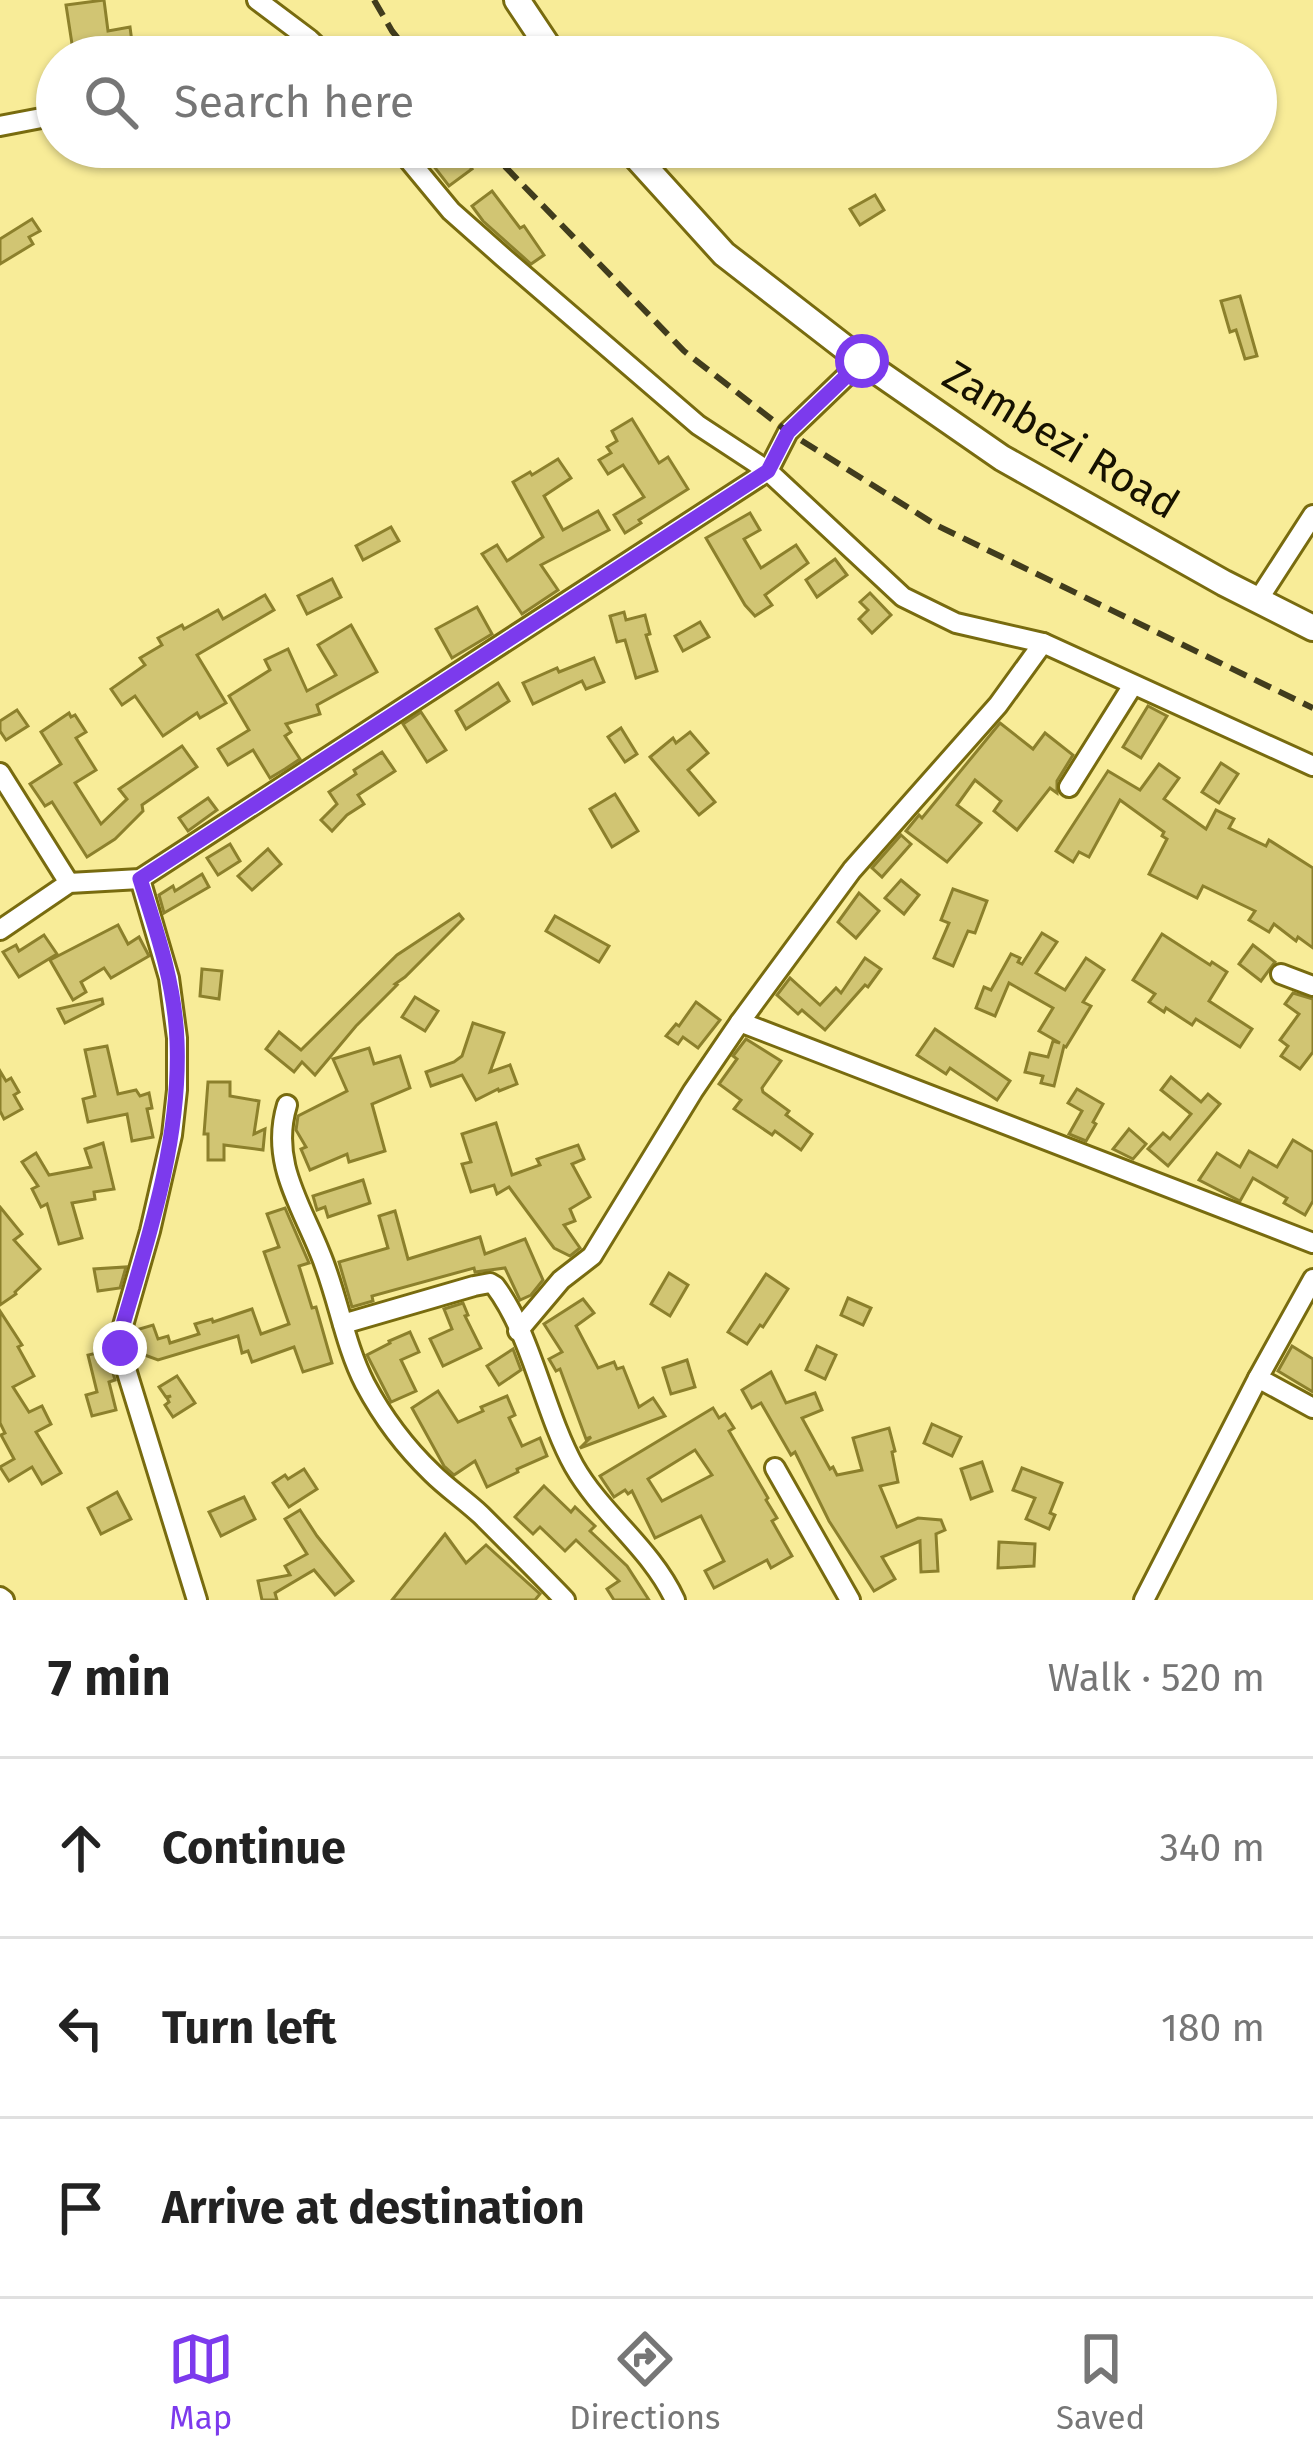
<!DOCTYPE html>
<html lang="en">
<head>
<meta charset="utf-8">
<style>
  :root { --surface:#fff; --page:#f2f2f2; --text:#222; --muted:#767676; --line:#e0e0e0; --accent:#7c3aed }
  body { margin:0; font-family:"Fira Sans",sans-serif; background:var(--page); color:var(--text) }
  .stop { position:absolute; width:36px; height:36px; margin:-27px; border:9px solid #7c3aed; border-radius:50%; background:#fff }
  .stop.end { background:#7c3aed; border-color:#fff; box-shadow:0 3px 12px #0008 }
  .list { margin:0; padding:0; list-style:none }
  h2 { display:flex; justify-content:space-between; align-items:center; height:156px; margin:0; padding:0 48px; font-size:51px }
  h2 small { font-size:39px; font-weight:400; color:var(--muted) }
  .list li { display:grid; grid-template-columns:78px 1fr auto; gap:36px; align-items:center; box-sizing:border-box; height:180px; padding:0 48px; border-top:3px solid var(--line) }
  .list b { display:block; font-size:45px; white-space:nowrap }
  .list em { font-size:39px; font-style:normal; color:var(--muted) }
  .icon { flex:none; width:66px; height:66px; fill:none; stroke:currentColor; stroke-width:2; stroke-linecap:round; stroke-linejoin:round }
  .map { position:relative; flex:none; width:1313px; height:1600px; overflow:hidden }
  .search { position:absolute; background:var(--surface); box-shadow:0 3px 9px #0004; left:36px; right:36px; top:36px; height:132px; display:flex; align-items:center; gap:30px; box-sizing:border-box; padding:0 42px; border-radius:66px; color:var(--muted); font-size:45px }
  .sheet { height:696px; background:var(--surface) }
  nav { display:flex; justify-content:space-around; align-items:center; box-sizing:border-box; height:168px; border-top:3px solid var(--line); background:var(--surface); font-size:33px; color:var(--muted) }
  nav a { display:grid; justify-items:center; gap:6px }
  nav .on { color:var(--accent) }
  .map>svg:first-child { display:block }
</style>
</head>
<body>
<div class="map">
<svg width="1313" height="1600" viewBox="0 0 1313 1600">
  <rect width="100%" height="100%" fill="#f8ec98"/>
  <g fill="#d1c573" stroke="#8c802c" stroke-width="3" fill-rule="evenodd">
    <path d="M 104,0 L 108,31 L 130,27 L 132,42 L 111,45 L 112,57 L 74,57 L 66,5 Z"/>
    <path d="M 419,147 L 454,147 L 472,169 L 449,186 Z"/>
    <path d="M 492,191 L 520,228 L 524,226 L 544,255 L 531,264 L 483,221 L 472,206 Z"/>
    <path d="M 875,195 L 884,210 L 860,225 L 850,209 Z"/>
    <path d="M 32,219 L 40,231 L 29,237 L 33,244 L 0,264 L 0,239 Z"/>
    <path d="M 1240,296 L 1257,356 L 1245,359 L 1236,330 L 1230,332 L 1221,301 Z"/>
    <path d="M 632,419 L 659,463 L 668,457 L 688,489 L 639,520 L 641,523 L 625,533 L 614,515 L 644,497 L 623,465 L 608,474 L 599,460 L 611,453 L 607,447 L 617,441 L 612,431 Z"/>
    <path d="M 558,459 L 571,478 L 544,496 L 563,530 L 598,511 L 609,530 L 541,565 L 558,590 L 522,614 L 482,554 L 497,545 L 507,561 L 543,537 L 513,482 L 530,472 L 532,475 Z"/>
    <path d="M 750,513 L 760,530 L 744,539 L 761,568 L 796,545 L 808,563 L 765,595 L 772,605 L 755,616 L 745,605 L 706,538 Z"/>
    <path d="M 391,527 L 399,541 L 363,560 L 356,546 Z"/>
    <path d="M 835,559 L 847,575 L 817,597 L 806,580 Z"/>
    <path d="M 332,579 L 341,597 L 307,614 L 298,596 Z"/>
    <path d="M 870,593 L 891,615 L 872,633 L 859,619 L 868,610 L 860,602 Z"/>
    <path d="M 265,595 L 274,610 L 197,655 L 226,703 L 200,718 L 197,713 L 163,736 L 135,696 L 122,705 L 111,689 L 145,665 L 140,658 L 162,645 L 158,638 L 182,625 L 184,629 L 218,610 L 223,619 Z"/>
    <path d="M 477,607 L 492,634 L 452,658 L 436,629 Z"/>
    <path d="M 624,612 L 626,620 L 645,615 L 650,634 L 646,635 L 657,671 L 636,678 L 625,640 L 617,642 L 610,616 Z"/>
    <path d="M 700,622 L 709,637 L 683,651 L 675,636 Z"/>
    <path d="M 351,625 L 377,672 L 317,705 L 320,714 L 286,724 L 291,732 L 285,736 L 300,759 L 285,769 L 270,778 L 253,750 L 228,765 L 218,749 L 249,730 L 229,696 L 270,670 L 265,660 L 288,649 L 307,691 L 336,675 L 318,645 Z"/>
    <path d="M 594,658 L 604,682 L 586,689 L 582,681 L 533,704 L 523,683 L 557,668 L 559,672 Z"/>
    <path d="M 498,683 L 509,701 L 466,729 L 456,711 Z"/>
    <path d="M 1148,706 L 1167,716 L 1141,758 L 1123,747 Z"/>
    <path d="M 17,710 L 28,726 L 6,740 L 0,731 L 0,721 Z"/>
    <path d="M 421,712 L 446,750 L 427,762 L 403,724 Z"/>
    <path d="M 69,713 L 71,717 L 75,715 L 86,732 L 76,738 L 96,770 L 75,783 L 101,824 L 127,799 L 119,789 L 182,746 L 197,767 L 142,805 L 143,811 L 115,839 L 87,857 L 52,802 L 45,806 L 30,784 L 61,764 L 41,732 Z"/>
    <path d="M 1000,723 L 1033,749 L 1045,733 L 1073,755 L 1057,781 L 1057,793 L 1050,788 L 1017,830 L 994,811 L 1001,801 L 975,780 L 957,805 L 981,823 L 947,862 L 906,831 L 919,815 L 922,818 Z"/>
    <path d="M 621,728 L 637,754 L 625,762 L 608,737 Z"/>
    <path d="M 690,732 L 708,753 L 688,770 L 715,802 L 699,815 L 650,757 L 673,738 L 676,743 Z"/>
    <path d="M 382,752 L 395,771 L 358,795 L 364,804 L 347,815 L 332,831 L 321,820 L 337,804 L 329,792 L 356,774 L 354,770 Z"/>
    <path d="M 1221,763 L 1238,774 L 1219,803 L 1202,792 Z"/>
    <path d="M 1159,764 L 1179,778 L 1164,799 L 1206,829 L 1216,810 L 1234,819 L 1229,828 L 1266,846 L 1269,840 L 1313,868 L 1313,948 L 1298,937 L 1296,941 L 1274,924 L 1269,932 L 1249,920 L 1255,911 L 1203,886 L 1197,898 L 1149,874 L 1167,839 L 1162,836 L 1164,832 L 1120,800 L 1089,857 L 1079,852 L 1073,862 L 1056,851 L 1108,771 L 1140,790 Z"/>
    <path d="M 615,794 L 638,831 L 612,847 L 590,809 Z"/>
    <path d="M 208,798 L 217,810 L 188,831 L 179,818 Z"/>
    <path d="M 901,835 L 911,844 L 882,877 L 872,868 Z"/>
    <path d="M 230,844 L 240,861 L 218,875 L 207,858 Z"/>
    <path d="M 268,849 L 281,864 L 252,890 L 238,876 Z"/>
    <path d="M 202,874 L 209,887 L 164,913 L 159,895 L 173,886 L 175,891 Z"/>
    <path d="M 901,880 L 919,895 L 904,914 L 885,898 Z"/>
    <path d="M 953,889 L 987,901 L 975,933 L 968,931 L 953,966 L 934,958 L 949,923 L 941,920 Z"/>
    <path d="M 859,893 L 879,911 L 856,938 L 838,922 Z"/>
    <path d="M 459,914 L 463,919 L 405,977 L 395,984 L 397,985 L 356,1026 L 315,1075 L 302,1062 L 294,1072 L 266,1049 L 279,1032 L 301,1050 L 397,955 Z"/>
    <path d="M 555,916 L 609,946 L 599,962 L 546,931 Z"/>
    <path d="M 118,925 L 128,944 L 139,937 L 149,956 L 111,978 L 104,968 L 81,982 L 86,992 L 73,1000 L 50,960 Z"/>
    <path d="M 1042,933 L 1057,942 L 1036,973 L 1065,990 L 1086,958 L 1104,970 L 1083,1002 L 1091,1006 L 1066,1047 L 1064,1046 L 1054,1086 L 1041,1083 L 1043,1076 L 1025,1072 L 1030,1053 L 1048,1057 L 1053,1041 L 1060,1043 L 1039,1031 L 1053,1008 L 1009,983 L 995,1016 L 976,1008 L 984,987 L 991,990 L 1011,954 L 1020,958 L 1018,962 L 1022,964 Z"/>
    <path d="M 1162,934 L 1210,965 L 1212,962 L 1227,972 L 1209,1001 L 1252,1029 L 1240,1047 L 1196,1019 L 1192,1025 L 1166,1008 L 1164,1012 L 1149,1002 L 1155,994 L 1133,980 Z"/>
    <path d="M 44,935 L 57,954 L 19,977 L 3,952 L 16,945 L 19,951 Z"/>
    <path d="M 1253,945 L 1275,962 L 1261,981 L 1239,964 Z"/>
    <path d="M 865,958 L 881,969 L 868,987 L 865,985 L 825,1030 L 802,1010 L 798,1014 L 777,995 L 790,978 L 820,1005 L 836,988 L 841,993 Z"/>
    <path d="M 202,969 L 222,971 L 219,999 L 200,996 Z"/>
    <path d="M 1293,993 L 1313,999 L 1313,1052 L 1300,1069 L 1281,1056 L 1288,1046 L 1280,1040 L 1299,1014 L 1285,1004 Z"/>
    <path d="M 415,997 L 438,1011 L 425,1031 L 402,1017 Z"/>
    <path d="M 102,999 L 103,1004 L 65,1023 L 58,1009 Z"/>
    <path d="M 696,1002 L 720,1020 L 698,1048 L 683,1037 L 678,1044 L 666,1036 L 676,1024 L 679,1026 Z"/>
    <path d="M 473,1023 L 504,1033 L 490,1072 L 510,1065 L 517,1084 L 499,1091 L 498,1089 L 476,1100 L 462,1075 L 431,1086 L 426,1072 L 454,1062 L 462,1056 Z"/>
    <path d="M 935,1029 L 1010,1081 L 997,1100 L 950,1068 L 946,1074 L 917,1055 Z"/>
    <path d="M 746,1039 L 781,1061 L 762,1088 L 763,1092 L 789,1111 L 786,1115 L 812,1134 L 801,1150 L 775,1131 L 772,1135 L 734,1109 L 741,1100 L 719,1084 L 737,1059 L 733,1056 Z"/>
    <path d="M 107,1046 L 118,1094 L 136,1090 L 140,1096 L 149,1093 L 152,1108 L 147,1109 L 153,1137 L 132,1141 L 127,1114 L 88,1122 L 83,1099 L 95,1096 L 85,1050 Z"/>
    <path d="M 369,1048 L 374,1064 L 400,1056 L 410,1088 L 372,1104 L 385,1151 L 349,1162 L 347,1154 L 310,1170 L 301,1149 L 306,1147 L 296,1130 L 298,1116 L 347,1091 L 333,1059 Z"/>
    <path d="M 0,1071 L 6,1081 L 11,1078 L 19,1092 L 14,1095 L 22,1109 L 4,1119 L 0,1111 Z"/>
    <path d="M 1171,1077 L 1201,1102 L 1208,1094 L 1220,1104 L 1168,1166 L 1148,1149 L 1163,1133 L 1170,1139 L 1191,1114 L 1161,1090 Z"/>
    <path d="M 208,1082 L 230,1082 L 230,1096 L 259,1101 L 254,1134 L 265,1129 L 263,1150 L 224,1145 L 224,1160 L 208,1160 L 208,1134 L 204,1134 Z"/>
    <path d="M 1077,1089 L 1103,1104 L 1093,1122 L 1096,1124 L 1086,1141 L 1069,1134 L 1082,1111 L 1068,1103 Z"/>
    <path d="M 496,1123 L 512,1175 L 540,1165 L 537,1159 L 578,1145 L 584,1159 L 572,1164 L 590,1197 L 570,1209 L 575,1221 L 564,1225 L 580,1248 L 570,1256 L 554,1248 L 509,1187 L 497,1194 L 494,1185 L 471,1192 L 462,1164 L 471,1162 L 462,1134 Z"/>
    <path d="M 1129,1129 L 1146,1144 L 1133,1159 L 1113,1149 Z"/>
    <path d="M 1293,1140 L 1313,1152 L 1313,1201 L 1305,1215 L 1284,1203 L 1287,1198 L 1253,1178 L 1240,1201 L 1199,1180 L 1217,1153 L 1240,1167 L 1249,1151 L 1277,1167 Z"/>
    <path d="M 103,1143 L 114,1189 L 94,1192 L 95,1199 L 72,1203 L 82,1238 L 59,1244 L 47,1204 L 41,1207 L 32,1189 L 38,1186 L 22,1162 L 36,1153 L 49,1175 L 91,1167 L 85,1149 Z"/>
    <path d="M 363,1180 L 370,1203 L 328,1217 L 325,1207 L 317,1210 L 313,1196 Z"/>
    <path d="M 0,1207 L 22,1234 L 14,1240 L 40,1269 L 15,1292 L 16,1294 L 0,1305 Z"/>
    <path d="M 285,1208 L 309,1263 L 299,1266 L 312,1308 L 316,1307 L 332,1363 L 303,1372 L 294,1347 L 252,1362 L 248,1351 L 242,1353 L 238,1336 L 158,1360 L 142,1354 L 136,1330 L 153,1325 L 158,1339 L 168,1336 L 170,1343 L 199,1334 L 195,1324 L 212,1319 L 213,1322 L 252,1309 L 261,1334 L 289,1324 L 264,1252 L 279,1247 L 267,1214 Z"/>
    <path d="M 395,1211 L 408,1259 L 480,1237 L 485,1254 L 525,1239 L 543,1280 L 531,1295 L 520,1300 L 505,1268 L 475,1272 L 474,1268 L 372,1296 L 373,1301 L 352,1307 L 339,1262 L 388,1248 L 379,1216 Z"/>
    <path d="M 126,1267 L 120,1288 L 98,1291 L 94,1269 Z"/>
    <path d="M 669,1273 L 688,1285 L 670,1316 L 651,1304 Z"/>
    <path d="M 766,1274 L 788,1289 L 763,1327 L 760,1325 L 747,1344 L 728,1332 Z"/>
    <path d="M 848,1298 L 871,1308 L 863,1325 L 841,1315 Z"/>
    <path d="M 583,1299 L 594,1313 L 576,1326 L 598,1368 L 614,1362 L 617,1369 L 623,1367 L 639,1407 L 653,1398 L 665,1416 L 580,1448 L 591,1437 L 586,1439 L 560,1369 L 556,1371 L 549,1359 L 562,1352 L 544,1324 Z"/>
    <path d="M 463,1303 L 468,1315 L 465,1316 L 481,1348 L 443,1366 L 430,1339 L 452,1329 L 444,1309 Z"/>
    <path d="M 0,1311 L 22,1345 L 18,1347 L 34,1376 L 13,1387 L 29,1412 L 42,1406 L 51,1424 L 36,1432 L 61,1473 L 42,1484 L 32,1467 L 9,1481 L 0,1467 L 14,1459 L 1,1435 L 5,1433 L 0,1423 Z"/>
    <path d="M 410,1332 L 419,1352 L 401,1360 L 416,1391 L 391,1402 L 367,1355 L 390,1343 L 389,1341 Z"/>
    <path d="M 817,1346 L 836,1355 L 825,1379 L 806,1370 Z"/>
    <path d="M 1292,1346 L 1313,1359 L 1313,1392 L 1278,1371 Z"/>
    <path d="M 513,1349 L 521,1370 L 499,1385 L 487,1366 Z"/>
    <path d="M 101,1352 L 105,1368 L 111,1366 L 112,1369 L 115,1380 L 109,1382 L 116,1410 L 92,1416 L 86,1395 L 97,1392 L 88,1355 Z"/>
    <path d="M 687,1360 L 695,1387 L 671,1394 L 663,1368 Z"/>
    <path d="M 771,1372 L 786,1403 L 815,1393 L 822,1410 L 802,1418 L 830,1469 L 833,1467 L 837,1475 L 862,1470 L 853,1438 L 889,1428 L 895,1451 L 892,1452 L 898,1482 L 880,1486 L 897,1527 L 918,1518 L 941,1520 L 945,1530 L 936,1534 L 938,1571 L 921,1572 L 920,1541 L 882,1557 L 895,1579 L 874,1591 L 829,1521 L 795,1452 L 791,1455 L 761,1403 L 752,1408 L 742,1390 Z"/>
    <path d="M 177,1376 L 195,1403 L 173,1417 L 165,1405 L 169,1402 L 167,1398 L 171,1396 L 166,1397 L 159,1387 Z"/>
    <path d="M 438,1391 L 458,1422 L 483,1411 L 481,1407 L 507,1396 L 515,1415 L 509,1418 L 522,1446 L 540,1438 L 547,1456 L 517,1469 L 518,1472 L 487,1487 L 475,1461 L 454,1475 L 444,1466 L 412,1408 Z"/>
    <path d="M 713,1408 L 719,1418 L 725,1414 L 734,1428 L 729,1431 L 768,1498 L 766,1500 L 777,1518 L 772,1521 L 792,1556 L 771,1568 L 767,1560 L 714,1588 L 705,1571 L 724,1561 L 701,1516 L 655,1538 L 632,1491 L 628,1494 L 625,1490 L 614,1497 L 600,1476 ZM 695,1450 L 712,1475 L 662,1501 L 648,1479 Z"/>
    <path d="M 932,1424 L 961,1437 L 952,1456 L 924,1443 Z"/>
    <path d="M 982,1462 L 992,1491 L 971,1499 L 961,1469 Z"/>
    <path d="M 1022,1468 L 1062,1483 L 1050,1513 L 1055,1515 L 1049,1529 L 1026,1519 L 1035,1498 L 1013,1490 Z"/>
    <path d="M 304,1469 L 317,1489 L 289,1507 L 273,1483 L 285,1475 L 288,1479 Z"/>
    <path d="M 544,1486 L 571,1512 L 575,1507 L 595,1526 L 590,1531 L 627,1566 L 649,1600 L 614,1600 L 607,1589 L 619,1581 L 576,1540 L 565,1551 L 540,1527 L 533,1534 L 515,1517 Z"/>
    <path d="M 117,1492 L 131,1519 L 101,1534 L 88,1508 Z"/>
    <path d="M 244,1497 L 255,1519 L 221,1536 L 209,1512 Z"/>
    <path d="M 300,1510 L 317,1536 L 353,1581 L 335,1595 L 314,1570 L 275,1593 L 277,1600 L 262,1600 L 258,1581 L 290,1575 L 285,1566 L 307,1554 L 285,1519 Z"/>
    <path d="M 445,1534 L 466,1563 L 486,1545 L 540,1594 L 535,1600 L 392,1600 Z"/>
    <path d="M 999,1542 L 1035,1544 L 1034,1566 L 998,1568 Z"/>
  </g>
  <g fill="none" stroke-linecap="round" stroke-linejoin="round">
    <defs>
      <g id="minor">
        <path d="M 257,0 L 309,39 L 328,57"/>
        <path d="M 0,126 L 57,115"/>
        <path d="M 398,147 L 451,211 L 504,258 L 698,425 L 768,471 L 903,597 L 956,623 L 1043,643 L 1313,766"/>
        <path d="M 1258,600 L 1313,515"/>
        <path d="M 1043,643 L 998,705 L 852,870 L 740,1022 L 1313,1243"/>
        <path d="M 0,773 L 69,883"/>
        <path d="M 1069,787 L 1133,685"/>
        <path d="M 140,879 L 169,978 L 177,1038 L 177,1090 L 172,1135 L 150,1231 L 118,1343 L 197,1600"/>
        <path d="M 0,930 L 69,883 L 140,879 L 768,471 L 788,432 L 862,361"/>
        <path d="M 1281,974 L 1313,986"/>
        <path d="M 287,1105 C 270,1161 300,1203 320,1253 C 338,1296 344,1343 365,1384 C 382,1416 406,1448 432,1473 C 447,1488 465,1500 481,1515 C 509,1543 537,1571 565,1600"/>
        <path d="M 343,1324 L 474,1286 L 490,1283 L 495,1286 C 532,1335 544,1412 574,1466 C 602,1515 651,1548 675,1600"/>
        <path d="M 518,1331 L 561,1280 L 592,1256 L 693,1091 L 740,1022"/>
        <path d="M 1258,1378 L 1313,1408"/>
        <path d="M 775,1468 L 850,1600"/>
        <path d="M 0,1597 L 4,1600"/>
        <path d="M 1144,1600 L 1258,1378 L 1313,1279"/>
      </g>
      <g id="major">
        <path d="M 517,0 L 555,57"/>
        <path d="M 627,147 L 724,254 L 862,361 L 1002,458 L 1224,583 L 1313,628"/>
      </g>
    </defs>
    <use href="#minor" stroke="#786b0f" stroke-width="24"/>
    <use href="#major" stroke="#786b0f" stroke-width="30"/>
    <use href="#minor" stroke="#fff" stroke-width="18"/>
    <use href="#major" stroke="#fff" stroke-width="24"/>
    <g stroke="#413c1d" stroke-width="6" stroke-dasharray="18 9" stroke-linecap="butt">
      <path d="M 374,0 L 392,31 L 413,57"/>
      <path d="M 486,147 L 684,351 L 788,432 L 936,525 L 1313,708"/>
    </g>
  </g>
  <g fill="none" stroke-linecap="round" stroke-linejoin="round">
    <path stroke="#7c3aed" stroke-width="15" d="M 120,1348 L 119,1338 C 147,1242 181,1143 177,1041 C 175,985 157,932 140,879 L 768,471 L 788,432 L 862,361"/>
  </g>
  <g text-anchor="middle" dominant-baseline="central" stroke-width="9" stroke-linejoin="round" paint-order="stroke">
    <g font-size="42" fill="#161200" stroke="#f8ec98">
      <text transform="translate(1061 440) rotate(31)">Zambezi Road</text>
    </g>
  </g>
</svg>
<div class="stop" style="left:862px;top:361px"></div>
<div class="stop end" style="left:120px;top:1348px"></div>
<div class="search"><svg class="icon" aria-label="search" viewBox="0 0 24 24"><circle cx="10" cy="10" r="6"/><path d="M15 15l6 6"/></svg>Search here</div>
</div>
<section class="sheet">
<h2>7 min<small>Walk · 520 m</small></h2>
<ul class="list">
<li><svg class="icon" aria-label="ahead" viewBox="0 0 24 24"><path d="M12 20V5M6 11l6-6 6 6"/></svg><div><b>Continue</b></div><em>340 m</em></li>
<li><svg class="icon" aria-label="left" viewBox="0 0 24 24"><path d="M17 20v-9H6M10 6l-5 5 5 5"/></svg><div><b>Turn left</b></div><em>180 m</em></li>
<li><svg class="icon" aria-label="arrive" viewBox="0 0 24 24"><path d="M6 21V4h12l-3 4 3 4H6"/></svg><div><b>Arrive at destination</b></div></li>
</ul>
</section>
<nav>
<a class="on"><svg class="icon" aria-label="map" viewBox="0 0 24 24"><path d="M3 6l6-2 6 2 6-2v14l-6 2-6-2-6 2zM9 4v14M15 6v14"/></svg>Map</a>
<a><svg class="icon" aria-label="directions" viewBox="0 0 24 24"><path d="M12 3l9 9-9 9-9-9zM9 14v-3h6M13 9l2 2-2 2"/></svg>Directions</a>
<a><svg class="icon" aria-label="saved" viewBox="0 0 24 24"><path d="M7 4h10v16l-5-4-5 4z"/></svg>Saved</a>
</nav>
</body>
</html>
